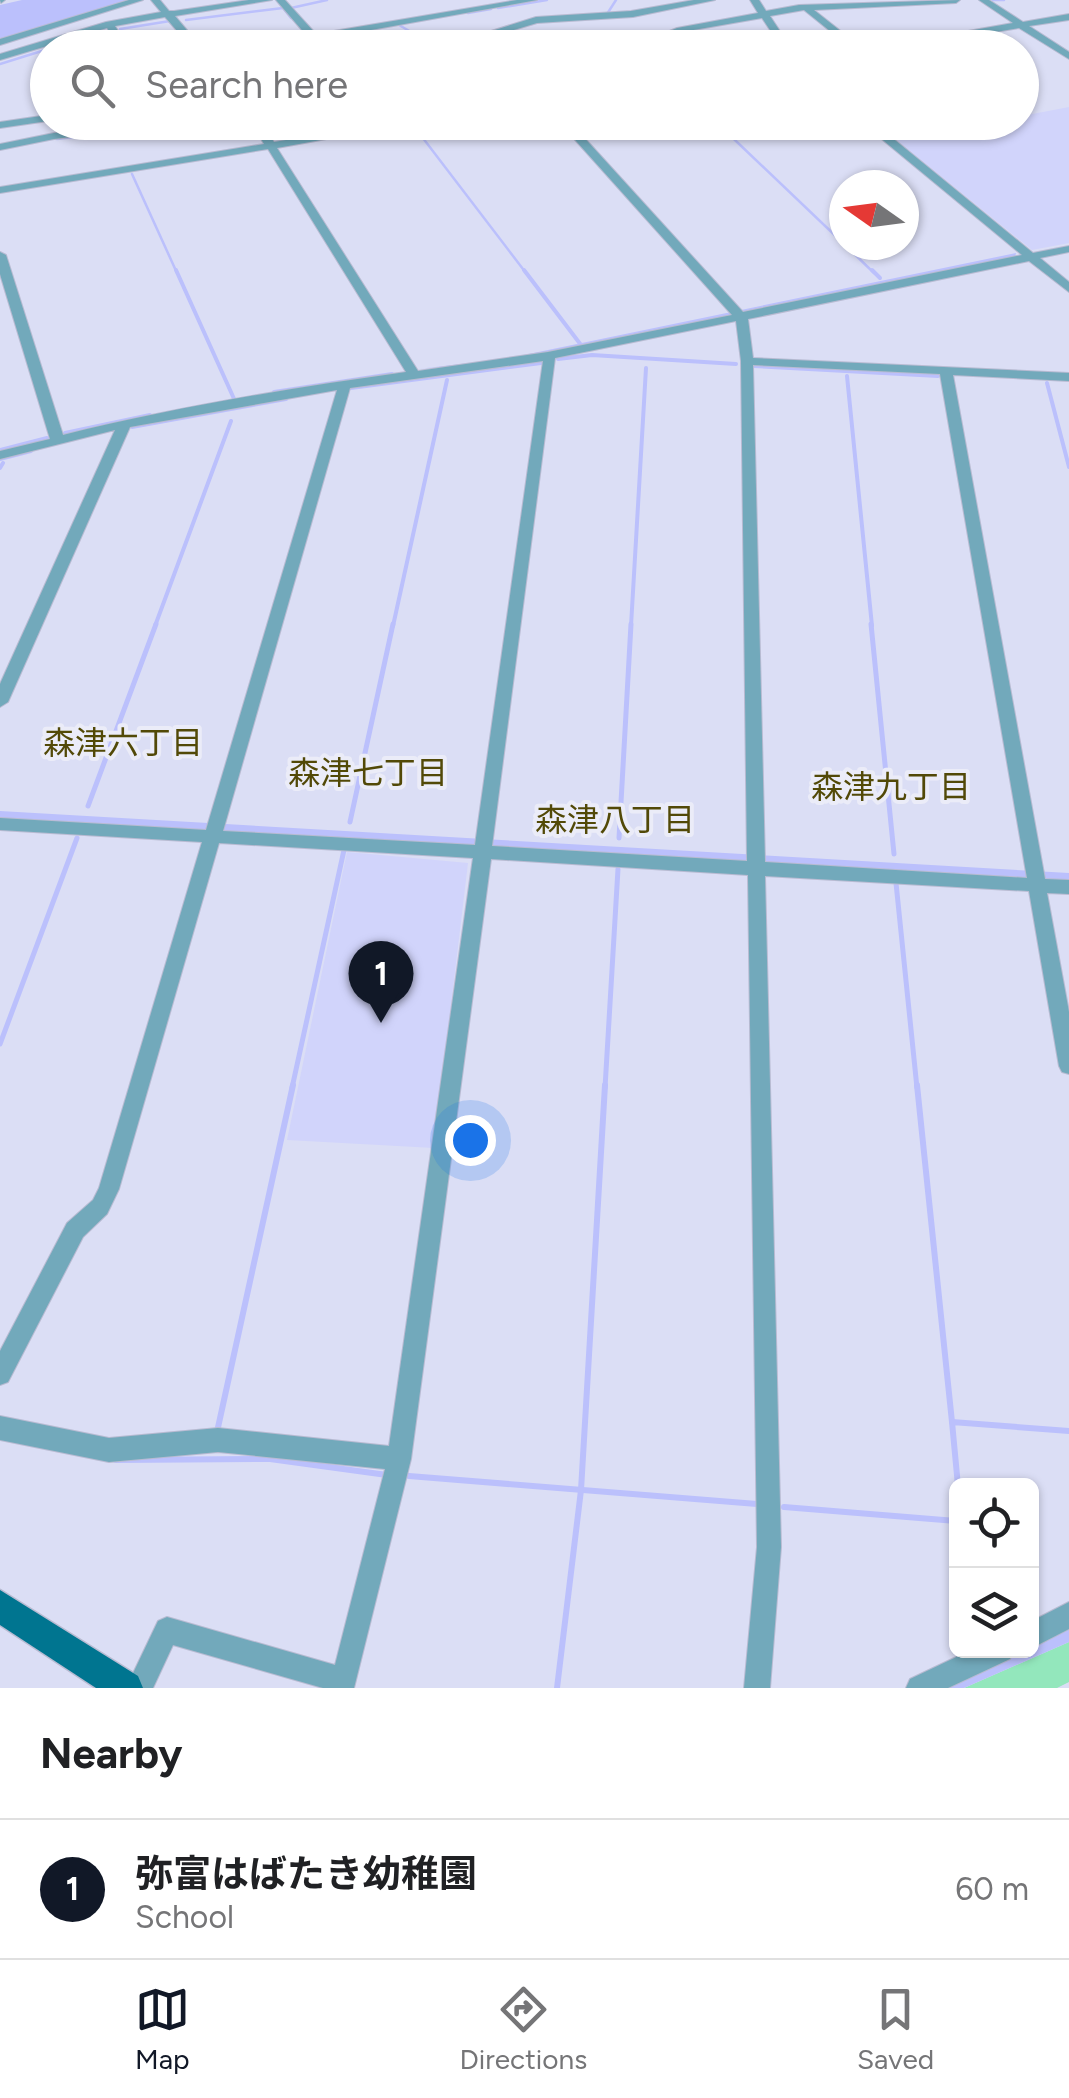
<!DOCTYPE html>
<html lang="en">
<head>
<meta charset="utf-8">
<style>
  :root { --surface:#fff; --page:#f6f6f6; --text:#202124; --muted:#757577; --line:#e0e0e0; --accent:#111827 }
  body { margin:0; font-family:Figtree,"Noto Sans JP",sans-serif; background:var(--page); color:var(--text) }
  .controls { position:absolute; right:30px; bottom:30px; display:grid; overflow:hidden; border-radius:15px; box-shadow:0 2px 8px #0004 }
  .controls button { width:90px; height:90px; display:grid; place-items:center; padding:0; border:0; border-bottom:2px solid var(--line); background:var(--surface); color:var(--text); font:50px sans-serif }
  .compass { position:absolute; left:829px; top:170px; width:90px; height:90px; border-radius:50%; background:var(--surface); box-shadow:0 2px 8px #0004; rotate:284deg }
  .you { position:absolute; left:470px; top:1140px; width:35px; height:35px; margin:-25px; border:8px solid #fff; border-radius:50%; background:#1a73e8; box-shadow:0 0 0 15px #1a73e833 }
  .badge { display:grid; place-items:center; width:65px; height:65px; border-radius:50%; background:var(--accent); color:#fff; font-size:32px; font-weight:700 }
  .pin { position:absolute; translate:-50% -82px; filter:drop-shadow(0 2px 5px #0008) }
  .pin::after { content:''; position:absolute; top:52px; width:35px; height:30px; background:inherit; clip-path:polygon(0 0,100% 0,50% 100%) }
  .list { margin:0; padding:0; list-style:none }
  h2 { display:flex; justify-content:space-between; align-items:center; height:130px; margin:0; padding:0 40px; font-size:42px }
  h2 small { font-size:32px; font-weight:400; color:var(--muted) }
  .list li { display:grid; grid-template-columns:65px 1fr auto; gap:30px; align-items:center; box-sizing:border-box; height:140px; padding:0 40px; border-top:2px solid var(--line) }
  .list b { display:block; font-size:38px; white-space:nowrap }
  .list p { margin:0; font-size:32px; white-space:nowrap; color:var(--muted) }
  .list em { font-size:32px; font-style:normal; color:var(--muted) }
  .icon { flex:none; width:55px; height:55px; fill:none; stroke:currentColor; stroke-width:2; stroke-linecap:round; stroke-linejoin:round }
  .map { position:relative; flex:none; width:1069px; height:1688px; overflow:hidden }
  .search { position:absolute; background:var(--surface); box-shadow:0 2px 8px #0004; left:30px; right:30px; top:30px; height:110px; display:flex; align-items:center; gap:25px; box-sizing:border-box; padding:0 35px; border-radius:55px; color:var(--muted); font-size:38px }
  .sheet { height:270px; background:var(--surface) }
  nav { display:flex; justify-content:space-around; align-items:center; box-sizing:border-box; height:140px; border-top:2px solid var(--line); background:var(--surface); font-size:28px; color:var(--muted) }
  nav a { display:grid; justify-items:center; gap:5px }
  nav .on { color:var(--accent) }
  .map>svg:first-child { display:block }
</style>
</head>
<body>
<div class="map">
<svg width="1069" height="1688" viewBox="0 0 1069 1688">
  <rect width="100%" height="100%" fill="#dbdef5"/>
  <g fill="#d1d4fb">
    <path d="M 1069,107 L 1069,243 L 1032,250 L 895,139 L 984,123 L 1022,122 L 1022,116 Z"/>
    <path d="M 347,852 L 468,863 L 434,1148 L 287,1140 Z"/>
  </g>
  <path fill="#93e7bc" d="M 1069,1642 L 1069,1682 L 1057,1688 L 964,1688 Z"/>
  <g fill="#bbc0fc">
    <path d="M 22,0 L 130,0 L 0,39 L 0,5 Z"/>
    <path d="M 1016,253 L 1015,257 L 513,360 L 418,369 L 504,359 Z"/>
    <path d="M 0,811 L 1069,873 L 1069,880 L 0,818 Z"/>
    <path d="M 1069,1629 L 1069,1642 L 964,1688 L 938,1688 L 1020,1651 L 1032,1650 L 1032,1645 Z"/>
  </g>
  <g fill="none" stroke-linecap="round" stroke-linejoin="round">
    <g stroke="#bbc0fc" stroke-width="2.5">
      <path d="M 993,0 L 1004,0"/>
      <path d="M 291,8 L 327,0"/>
      <path d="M 498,8 L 547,0"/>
      <path d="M 468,13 L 491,9"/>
      <path d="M 607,14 L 616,0"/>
      <path d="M 186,20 L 283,8 L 291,18"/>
      <path d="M 399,25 L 437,47"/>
      <path d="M 120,29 L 170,21"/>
      <path d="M 54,48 L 109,32"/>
      <path d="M 0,64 L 48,49"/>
      <path d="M 716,122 L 844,244"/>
      <path d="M 416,129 L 526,273"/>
      <path d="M 57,139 L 206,122"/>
      <path d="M 132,174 L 177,273"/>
      <path d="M 845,245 L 874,273"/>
    </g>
    <g stroke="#bbc0fc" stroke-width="4">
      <path d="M 176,270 L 235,401"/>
      <path d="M 524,270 L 581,345"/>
      <path d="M 872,270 L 880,278"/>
      <path d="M 558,359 L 592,355 L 736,364"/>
      <path d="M 754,366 L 938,376"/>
      <path d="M 847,376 L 872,626"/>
      <path d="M 1047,383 L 1069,467"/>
      <path d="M 351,388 L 541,363"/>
      <path d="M 274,392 L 392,374"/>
      <path d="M 132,427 L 286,399"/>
      <path d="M 65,433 L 150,415"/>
      <path d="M 0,450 L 47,438"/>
      <path d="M 0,459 L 31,451"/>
      <path d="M 0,468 L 3,463"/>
      <path d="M 155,626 L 231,421"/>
      <path d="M 393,626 L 447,380"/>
      <path d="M 631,626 L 646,368"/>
    </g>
    <g stroke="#bbc0fc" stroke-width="5">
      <path d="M 871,624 L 894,854"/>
      <path d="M 88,806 L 156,624"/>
      <path d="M 350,822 L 393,624"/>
      <path d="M 619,838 L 631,624"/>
      <path d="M 896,883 L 917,1088"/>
      <path d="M 0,1044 L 77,838"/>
      <path d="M 292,1088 L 344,850"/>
      <path d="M 605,1088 L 618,869"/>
    </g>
    <g stroke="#bbc0fc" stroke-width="6">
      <path d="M 917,1085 L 952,1422"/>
      <path d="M 217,1432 L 293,1085"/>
      <path d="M 116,1460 L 270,1459 L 387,1475"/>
      <path d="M 409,1476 L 757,1504"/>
      <path d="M 958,1486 L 952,1422 L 1069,1431"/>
      <path d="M 784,1507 L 956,1521"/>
      <path d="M 557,1688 L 581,1490 L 605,1085"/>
    </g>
    <defs>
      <g id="minor">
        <path d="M 0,0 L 5,0 L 1,3 Z"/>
        <path d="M 129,0 L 143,0 L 0,45 L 0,39 Z"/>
        <path d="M 151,0 L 160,0 L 169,11 L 174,11 L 249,0 L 272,0 L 175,16 L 202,48 L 192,48 L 165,17 L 115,26 L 129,48 L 120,48 L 107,28 L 0,60 L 0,54 L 106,22 L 161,12 Z"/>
        <path d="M 276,0 L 285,0 L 316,34 L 517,0 L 537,0 L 321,39 L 325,44 L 320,47 L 312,41 L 272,48 L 248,48 L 307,36 Z"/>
        <path d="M 694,0 L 715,0 L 633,17 L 537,23 L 453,48 L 437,48 L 536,17 L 631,11 Z"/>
        <path d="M 750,0 L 759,0 L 766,11 L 799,5 L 960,0 L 956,3 L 814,10 L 862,48 L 851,48 L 804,10 L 770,16 L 791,48 L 782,48 L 762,18 L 682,32 L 646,47 L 630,42 L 621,48 L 609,48 L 629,36 L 645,41 L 677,28 L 758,13 Z"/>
        <path d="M 979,0 L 989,0 L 1023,22 L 1069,14 L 1069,20 L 1029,26 L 1069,52 L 1069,59 L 1019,28 L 898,48 L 873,48 L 1013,23 Z"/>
        <path d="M 48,80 L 48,86 L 38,84 L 40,82 Z"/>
        <path d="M 48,115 L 48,121 L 0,128 L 0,122 Z"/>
        <path d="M 154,122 L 194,122 L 54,139 L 0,150 L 0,144 L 54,133 Z"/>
        <path d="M 251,122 L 261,122 L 274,142 L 393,122 L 420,122 L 277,148 L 418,371 L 548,352 L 732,315 L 559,122 L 570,122 L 743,312 L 1022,255 L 861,122 L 873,122 L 1033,253 L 1069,246 L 1069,252 L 1040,258 L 1069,282 L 1069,292 L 1029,261 L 748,319 L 753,358 L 1069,373 L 1069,381 L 953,375 L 1045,879 L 1069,880 L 1069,894 L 1047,893 L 1069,1012 L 1069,1074 L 1062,1072 L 1059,1066 L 1029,891 L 765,876 L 781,1547 L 770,1688 L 744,1688 L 757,1547 L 748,875 L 491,859 L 411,1459 L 354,1688 L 323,1688 L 173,1645 L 153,1688 L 126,1688 L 158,1621 L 167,1617 L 335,1665 L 385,1469 L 218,1452 L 109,1462 L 0,1440 L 0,1416 L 109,1438 L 218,1428 L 389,1446 L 473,858 L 219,843 L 119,1189 L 107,1214 L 83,1237 L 8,1382 L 0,1385 L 0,1351 L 67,1223 L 93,1200 L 99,1188 L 202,842 L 0,830 L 0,818 L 206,830 L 337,390 L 130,427 L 8,702 L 0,707 L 0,684 L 115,430 L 0,459 L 0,451 L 50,439 L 0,274 L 0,252 L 6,255 L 63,435 C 176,407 291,388 406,372 L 268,149 L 0,193 L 0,187 L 264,144 ZM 736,321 L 741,361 L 747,861 L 492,846 L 555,358 ZM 543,361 L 475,845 L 223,831 L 350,388 ZM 753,365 L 940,374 L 1027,878 L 765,862 Z"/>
        <path d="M 1069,1602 L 1069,1629 L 1032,1648 L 1032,1621 Z"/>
        <path d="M 971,1650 L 1014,1650 L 1010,1659 L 948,1688 L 906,1688 L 910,1679 Z"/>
      </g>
      <path id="major" d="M 0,1590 L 138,1676 L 143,1688 L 96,1688 L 0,1625 Z"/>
    </defs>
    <use href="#minor" stroke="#b8bbd2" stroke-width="2"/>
    <use href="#major" stroke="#b8bbd2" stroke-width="3"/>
    <use href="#minor" fill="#72a9bb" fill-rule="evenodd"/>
    <use href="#major" fill="#007590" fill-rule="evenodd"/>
  </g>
  <g text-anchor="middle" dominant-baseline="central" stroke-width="8" stroke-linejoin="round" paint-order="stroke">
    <g font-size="32" fill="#524907" stroke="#ebecf8">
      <text x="123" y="743">森津六丁目</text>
      <text x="368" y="773">森津七丁目</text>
      <text x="891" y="787">森津九丁目</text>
      <text x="615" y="820">森津八丁目</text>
    </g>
  </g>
</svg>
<div class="controls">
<button><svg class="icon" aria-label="locate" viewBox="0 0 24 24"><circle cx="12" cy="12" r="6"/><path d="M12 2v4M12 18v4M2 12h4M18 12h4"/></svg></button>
<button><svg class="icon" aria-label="layers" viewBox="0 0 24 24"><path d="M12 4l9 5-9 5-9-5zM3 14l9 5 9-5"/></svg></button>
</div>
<svg class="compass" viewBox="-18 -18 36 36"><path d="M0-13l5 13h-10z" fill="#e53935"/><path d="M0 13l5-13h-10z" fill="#757577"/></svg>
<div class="you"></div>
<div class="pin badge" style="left:381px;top:1023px">1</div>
<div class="search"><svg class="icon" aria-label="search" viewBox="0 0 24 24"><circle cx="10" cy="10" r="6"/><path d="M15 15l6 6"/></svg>Search here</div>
</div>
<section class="sheet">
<h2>Nearby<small></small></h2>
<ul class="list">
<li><span class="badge">1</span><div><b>弥富はばたき幼稚園</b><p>School</p></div><em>60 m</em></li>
</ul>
</section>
<nav>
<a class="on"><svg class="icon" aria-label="map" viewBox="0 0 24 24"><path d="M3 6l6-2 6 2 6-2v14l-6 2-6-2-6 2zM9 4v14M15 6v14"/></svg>Map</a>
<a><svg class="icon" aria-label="directions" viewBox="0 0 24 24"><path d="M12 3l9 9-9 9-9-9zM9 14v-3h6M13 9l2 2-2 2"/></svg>Directions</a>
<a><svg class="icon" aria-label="saved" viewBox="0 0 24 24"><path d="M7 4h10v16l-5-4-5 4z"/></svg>Saved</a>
</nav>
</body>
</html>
